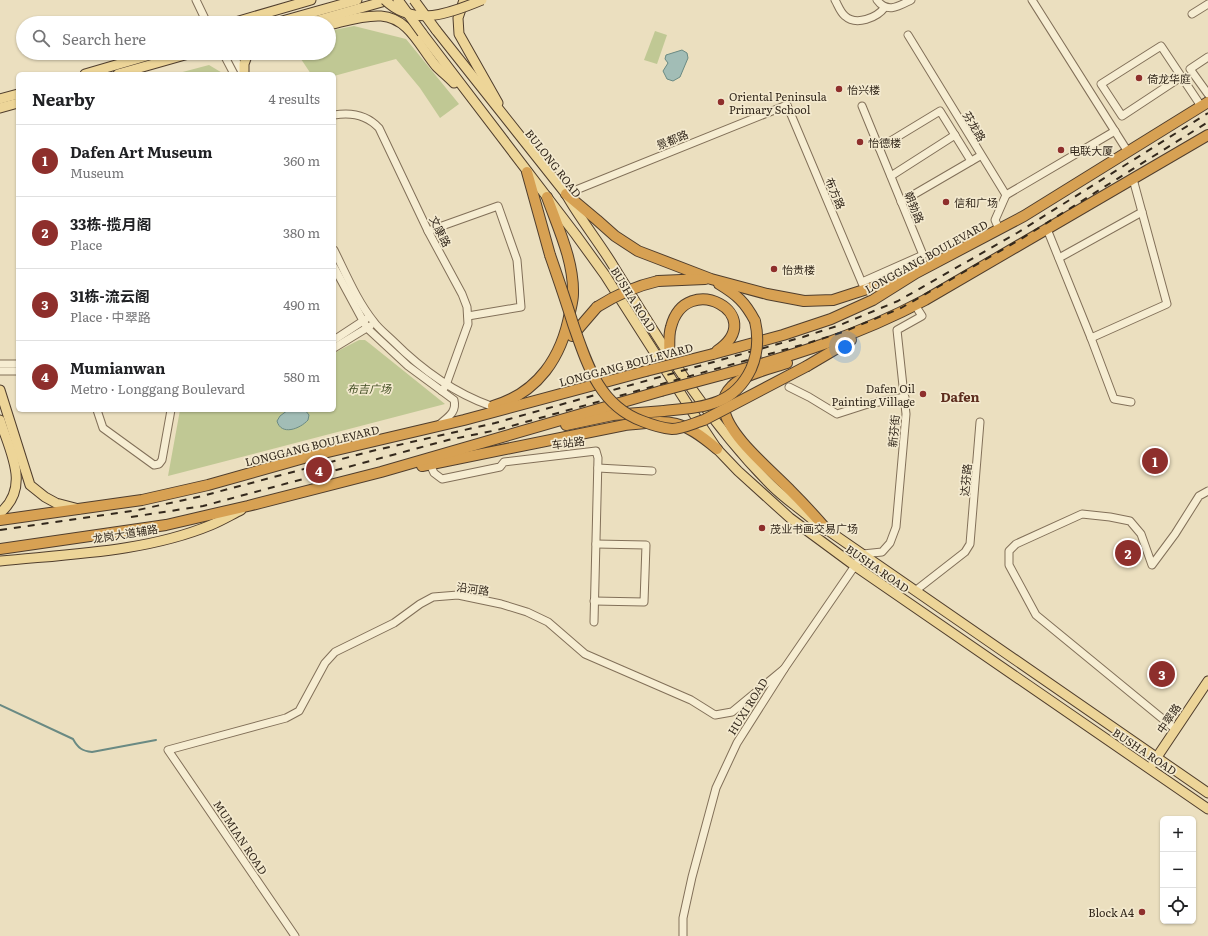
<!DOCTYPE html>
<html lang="en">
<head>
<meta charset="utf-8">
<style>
  :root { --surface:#fff; --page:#f6f6f6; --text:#202124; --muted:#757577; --line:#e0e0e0; --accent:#8e2f2c }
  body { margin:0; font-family:Literata,"Noto Sans SC",serif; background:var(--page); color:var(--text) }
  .controls { position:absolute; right:12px; bottom:12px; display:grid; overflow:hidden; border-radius:6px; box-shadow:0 1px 3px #0004 }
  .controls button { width:36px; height:36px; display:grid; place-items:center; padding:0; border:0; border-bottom:1px solid var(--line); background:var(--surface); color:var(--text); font:20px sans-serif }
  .you { position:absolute; left:845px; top:347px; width:14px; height:14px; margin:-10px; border:3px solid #fff; border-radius:50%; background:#1a73e8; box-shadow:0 0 0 6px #1a73e833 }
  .badge { display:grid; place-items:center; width:26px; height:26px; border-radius:50%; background:var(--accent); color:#fff; font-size:13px; font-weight:700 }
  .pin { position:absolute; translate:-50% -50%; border:2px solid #fff; box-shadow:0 1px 4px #0006 }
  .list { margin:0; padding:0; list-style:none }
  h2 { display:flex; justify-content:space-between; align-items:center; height:52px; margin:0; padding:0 16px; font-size:17px }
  h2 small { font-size:13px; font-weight:400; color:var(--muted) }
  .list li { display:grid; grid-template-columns:26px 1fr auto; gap:12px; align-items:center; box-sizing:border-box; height:72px; padding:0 16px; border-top:1px solid var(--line) }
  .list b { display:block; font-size:15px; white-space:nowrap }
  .list p { margin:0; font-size:13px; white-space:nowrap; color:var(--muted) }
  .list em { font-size:13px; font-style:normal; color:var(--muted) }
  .icon { flex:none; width:22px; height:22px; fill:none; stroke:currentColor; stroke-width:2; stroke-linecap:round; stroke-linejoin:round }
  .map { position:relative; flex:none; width:1208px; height:936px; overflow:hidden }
  .search { position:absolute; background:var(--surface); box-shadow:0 1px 3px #0004; left:16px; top:16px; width:320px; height:44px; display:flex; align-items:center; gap:10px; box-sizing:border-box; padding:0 14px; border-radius:22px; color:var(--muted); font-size:15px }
  .panel { position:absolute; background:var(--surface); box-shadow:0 1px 3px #0004; left:16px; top:72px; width:320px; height:340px; border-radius:6px }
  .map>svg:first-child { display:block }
</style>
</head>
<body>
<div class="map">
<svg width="1208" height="936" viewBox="0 0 1208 936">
  <rect width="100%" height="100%" fill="#ebdfbf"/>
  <g fill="#c0c894">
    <path d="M 354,26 L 406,39 L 459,104 L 440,118 L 420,88 L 396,59 L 334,76 L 334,74 L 311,74 L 297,53 L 329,53 L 329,31 Z"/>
    <path d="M 655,31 L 667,35 L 657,64 L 644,60 Z"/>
    <path d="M 209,65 L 224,74 L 175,74 Z"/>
    <path d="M 359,340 L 365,340 L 369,343 L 445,404 L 168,476 L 180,410 L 334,410 L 334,353 Z"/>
  </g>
  <g fill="#a2bdb6" stroke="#6a8a83">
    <path d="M 682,50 L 687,53 L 688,58 L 680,77 L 673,81 L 667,79 L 663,71 L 668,63 L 665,59 L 666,55 Z"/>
    <path d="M 288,410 L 305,410 L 309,415 L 308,420 C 300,429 281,436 277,421 L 280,416 Z"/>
  </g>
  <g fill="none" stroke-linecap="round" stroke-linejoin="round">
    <path stroke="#6a8a83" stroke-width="2" d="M 0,705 L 73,739 C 78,748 82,751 92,752 L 156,740"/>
    <defs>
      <g id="minor">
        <path d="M 196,0 L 207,23"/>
        <path d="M 835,0 C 838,5 840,12 845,16 C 856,26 877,18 885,7"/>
        <path d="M 877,0 C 887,14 899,6 911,0"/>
        <path d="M 1032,0 L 1128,152"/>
        <path d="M 1192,14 L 1208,4"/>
        <path d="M 908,35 L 1006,195 L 995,220 L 999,229"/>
        <path d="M 223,53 L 234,74"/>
        <path d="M 232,53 L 243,74"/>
        <path d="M 1208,57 L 1190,69 L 1208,94"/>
        <path d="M 1181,77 L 1122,116 L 1101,84 L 1161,46 L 1201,106"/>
        <path d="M 334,115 C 351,112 367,115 379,128 L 428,231 L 462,294 L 467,307 L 468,324 L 446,385 L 442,391"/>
        <path d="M 879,148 L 940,111 L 971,161"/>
        <path d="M 891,176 L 955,135"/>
        <path d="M 566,194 L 787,105 L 865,290"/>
        <path d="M 1006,195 L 1115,131"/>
        <path d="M 901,202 L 980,156"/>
        <path d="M 1047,229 L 1091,338 L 1167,304 L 1133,179"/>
        <path d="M 428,231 L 498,206 L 517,260 L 521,307 L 468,316"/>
        <path d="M 334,250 C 346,274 357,301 374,322 C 379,329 387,335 393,341 C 421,369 454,393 491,406"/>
        <path d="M 1059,258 L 1142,212"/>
        <path d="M 334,267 L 367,328 L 408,366 L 454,400 C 457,412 448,417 440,424"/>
        <path d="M 862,282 L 923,255 L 862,106"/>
        <path d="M 1091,338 L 1114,399 L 1131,402"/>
        <path d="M 334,340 L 366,319"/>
        <path d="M 334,348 L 370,326"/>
        <path d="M 0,364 L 18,364"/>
        <path d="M 0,371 L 18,371"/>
        <path d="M 789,387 L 809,397 L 837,414 L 868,404 L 905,397"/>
        <path d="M 97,410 L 103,428 L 154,465 L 159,464 L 162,460 L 171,410"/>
        <path d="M 430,464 L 434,473 L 442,479 L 500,467 L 504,462 L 596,451 L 598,458 L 594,622"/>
        <path d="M 598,468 L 652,471"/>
        <path d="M 915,591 L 965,552 L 970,544 L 980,422"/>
        <path d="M 594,601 L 644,602 L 646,545 L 596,544"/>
        <path d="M 1175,729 L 1036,615 L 1009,565 L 1009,551 L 1016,544 L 1082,514 L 1110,517 L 1130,521 L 1141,534 L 1152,565 L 1175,534 L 1199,496 L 1208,491"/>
        <path d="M 295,936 L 168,750 L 286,718 L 299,711 L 325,663 L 335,652 L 394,623 L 420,604 L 433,597 L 458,595 L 501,604 L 527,612 L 548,622 L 585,654 L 691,700 L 715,715 L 732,712 L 784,669"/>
        <path d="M 683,936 L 683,918 L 692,877 L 716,788 L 737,743 L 784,669 L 863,554 L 882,552 L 890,543 L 896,527 L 906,414 L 897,330 L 922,316 L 915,305"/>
      </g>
      <g id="major">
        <path d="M 464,0 L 458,18 L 459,34 L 498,103"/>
        <path d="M 232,23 L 311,0"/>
        <path d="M 275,23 L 357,0"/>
        <path d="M 308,23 L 389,0"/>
        <path d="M 329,25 C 346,21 363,15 381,16 C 409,18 420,47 436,66 C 442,72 448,77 454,83"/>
        <path d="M 436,30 L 566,194 C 580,219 599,242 614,267 C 661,343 707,421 771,485 C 784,498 799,508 813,520 L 1208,793"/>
        <path d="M 422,33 L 576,235 L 605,275 L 697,419 L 717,449 L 738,471 L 790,518 L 855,566 L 1208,809"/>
        <path d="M 85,74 L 157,53"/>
        <path d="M 118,74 L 192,53"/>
        <path d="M 244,74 L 244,64 L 248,53"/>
        <path d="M 0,99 L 18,94"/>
        <path d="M 0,108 L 18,103"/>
        <path d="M 0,390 L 30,485 L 45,497 L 56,503 L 79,509"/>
        <path d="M 0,420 C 10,452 31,487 0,513"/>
        <path d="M 0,561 C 70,554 146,552 211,525 C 221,521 231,515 241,510"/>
        <path d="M 1153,763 L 1208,681"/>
      </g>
      <g id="highway">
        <path d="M 527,172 L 550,255"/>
        <path d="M 566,194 L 597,220 L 615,236 L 638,251 L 711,279 L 767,294 L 804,301 L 833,300 L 901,278"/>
        <path d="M 658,281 L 705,279"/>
        <path d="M 719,284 C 737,295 745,302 755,321"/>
        <path d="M 572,336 L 597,307"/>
        <path d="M 713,354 L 783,335 L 831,319 L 873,300 L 916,273 L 1024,216 L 1208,102"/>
        <path d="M 669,357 C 670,348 668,336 671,327 C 686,269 770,315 717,351"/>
        <path d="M 787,363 C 772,368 742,375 732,386 C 726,392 722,400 724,408 C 727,435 771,470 790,490 C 803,503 815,516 827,530"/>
        <path d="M 807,366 L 851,340"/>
        <path d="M 721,375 C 793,356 859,335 925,300 L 1208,135"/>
        <path d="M 493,406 C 538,393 562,357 570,312 C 571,307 573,300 573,294 C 574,261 558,228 547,197"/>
        <path d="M 566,425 L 613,415 L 664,411"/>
        <path d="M 422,466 L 625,425 C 672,420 680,418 717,449"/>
        <path d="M 0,520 L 142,500 L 208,485 L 311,456 L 464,420 L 646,371"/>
        <path d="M 0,549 L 166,525 L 248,506 L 381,472 L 661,391"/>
      </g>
    </defs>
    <use href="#minor" stroke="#827059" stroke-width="9"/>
    <use href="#major" stroke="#503e2d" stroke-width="11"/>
    <use href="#highway" stroke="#503e2d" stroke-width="12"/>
    <use href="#minor" stroke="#f6edd2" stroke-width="7"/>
    <use href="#major" stroke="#edd598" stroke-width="9"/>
    <use href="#highway" stroke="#d7a153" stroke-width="10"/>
    <g stroke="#33281c" stroke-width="2" stroke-dasharray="7 7" stroke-linecap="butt">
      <path d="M 131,517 L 203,506 L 448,440 L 497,430 L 805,344 L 843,332 L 901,308 L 1021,239 L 1208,122"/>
      <path d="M 0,530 L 138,510 L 202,496 L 372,451 L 495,423 L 803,337 L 840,325 L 898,301 L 1017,233 L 1208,113"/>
    </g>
    <defs>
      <g id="major-bridge">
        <path d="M 385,0 C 414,28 451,13 482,0"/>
        <path d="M 398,0 L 422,33"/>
        <path d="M 414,0 L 436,30"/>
      </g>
      <g id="highway-bridge">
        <path d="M 550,255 C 558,278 566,301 573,324 C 587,364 599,405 642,421 C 652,425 661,428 672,429 C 682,429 694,423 704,420 L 807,366"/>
        <path d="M 597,307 C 616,295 636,286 658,281"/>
        <path d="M 646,371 L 713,354"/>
        <path d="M 661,391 L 721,375"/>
        <path d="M 664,411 C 701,407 733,407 751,369 C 758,353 759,338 755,321"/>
      </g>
    </defs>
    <use href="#major-bridge" stroke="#503e2d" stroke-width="11" stroke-linecap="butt"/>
    <use href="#highway-bridge" stroke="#503e2d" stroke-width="12" stroke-linecap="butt"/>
    <use href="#major-bridge" stroke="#edd598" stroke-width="9"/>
    <use href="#highway-bridge" stroke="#d7a153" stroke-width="10"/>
  </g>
  <g fill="#8e2f2c" stroke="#f3e9ce" stroke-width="1.5">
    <circle cx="1139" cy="78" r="4"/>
    <circle cx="839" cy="89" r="4"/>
    <circle cx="721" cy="102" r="4"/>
    <circle cx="860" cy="142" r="4"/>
    <circle cx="1061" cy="150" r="4"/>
    <circle cx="946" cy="202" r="4"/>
    <circle cx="774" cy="269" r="4"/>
    <circle cx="923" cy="394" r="4"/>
    <circle cx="762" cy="528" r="4"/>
    <circle cx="1142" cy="912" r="4"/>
  </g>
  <g text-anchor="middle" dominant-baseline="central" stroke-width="3.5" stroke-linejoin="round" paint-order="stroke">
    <g font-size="11" fill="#33281c" stroke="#f3e9ce" text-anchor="start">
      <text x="1147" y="78">倚龙华庭</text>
      <text x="847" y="89">怡兴楼</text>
      <text x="729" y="96">Oriental Peninsula<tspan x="729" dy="13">Primary School</tspan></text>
      <text x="868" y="142">怡德楼</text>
      <text x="1069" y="150">电联大厦</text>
      <text x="954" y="202">信和广场</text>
      <text x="782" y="269">怡贵楼</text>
      <text x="915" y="388" text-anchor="end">Dafen Oil<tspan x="915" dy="13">Painting Village</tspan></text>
      <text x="770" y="528">茂业书画交易广场</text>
      <text x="1134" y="912" text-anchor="end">Block A4</text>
    </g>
    <g font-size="11" fill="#33281c" stroke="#f3e9ce">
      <text transform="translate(975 126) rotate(59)">芬龙路</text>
      <text transform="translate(672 139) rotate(-22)">景都路</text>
      <text transform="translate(554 163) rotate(52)">BULONG ROAD</text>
      <text transform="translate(836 193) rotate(67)">布方路</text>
      <text transform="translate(915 207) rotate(68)">朝勃路</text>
      <text transform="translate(441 231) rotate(63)">文康路</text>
      <text transform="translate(926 256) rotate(-29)">LONGGANG BOULEVARD</text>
      <text transform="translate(634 299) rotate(58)">BUSHA ROAD</text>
      <text transform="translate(626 364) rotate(-15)">LONGGANG BOULEVARD</text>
      <text transform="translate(893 431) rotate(-85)">新芬街</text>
      <text transform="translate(568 442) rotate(-8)">车站路</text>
      <text transform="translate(312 445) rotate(-14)">LONGGANG BOULEVARD</text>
      <text transform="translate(965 480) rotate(-85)">达芬路</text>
      <text transform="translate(125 533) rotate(-9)">龙岗大道辅路</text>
      <text transform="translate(878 568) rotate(35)">BUSHA ROAD</text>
      <text transform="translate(473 588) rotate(8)">沿河路</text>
      <text transform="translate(747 706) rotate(-58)">HUXI ROAD</text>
      <text transform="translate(1168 718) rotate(-56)">中翠路</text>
      <text transform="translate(1145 751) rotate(34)">BUSHA ROAD</text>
      <text transform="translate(241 837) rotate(56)">MUMIAN ROAD</text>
    </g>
    <g font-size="11" font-style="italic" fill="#424e24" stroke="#f3e9ce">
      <text x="369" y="388">布吉广场</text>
    </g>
    <g font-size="13" font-weight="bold" fill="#5d2d1e" stroke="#f3e9ce">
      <text x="960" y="396">Dafen</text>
    </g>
  </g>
</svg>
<div class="controls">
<button>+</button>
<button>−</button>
<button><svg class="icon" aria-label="locate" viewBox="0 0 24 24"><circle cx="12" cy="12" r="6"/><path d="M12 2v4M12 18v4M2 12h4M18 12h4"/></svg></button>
</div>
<div class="you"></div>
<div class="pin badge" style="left:1155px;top:461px">1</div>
<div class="pin badge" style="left:1128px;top:553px">2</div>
<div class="pin badge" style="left:1162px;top:674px">3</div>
<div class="pin badge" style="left:319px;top:470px">4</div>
<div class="search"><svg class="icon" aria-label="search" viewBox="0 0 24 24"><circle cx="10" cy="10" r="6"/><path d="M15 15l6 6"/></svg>Search here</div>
<section class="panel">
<h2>Nearby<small>4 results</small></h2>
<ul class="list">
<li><span class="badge">1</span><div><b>Dafen Art Museum</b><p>Museum</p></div><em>360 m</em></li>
<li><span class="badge">2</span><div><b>33栋-揽月阁</b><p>Place</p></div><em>380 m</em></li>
<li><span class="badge">3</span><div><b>31栋-流云阁</b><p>Place · 中翠路</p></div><em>490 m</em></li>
<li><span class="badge">4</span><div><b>Mumianwan</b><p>Metro · Longgang Boulevard</p></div><em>580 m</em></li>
</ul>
</section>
</div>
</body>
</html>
